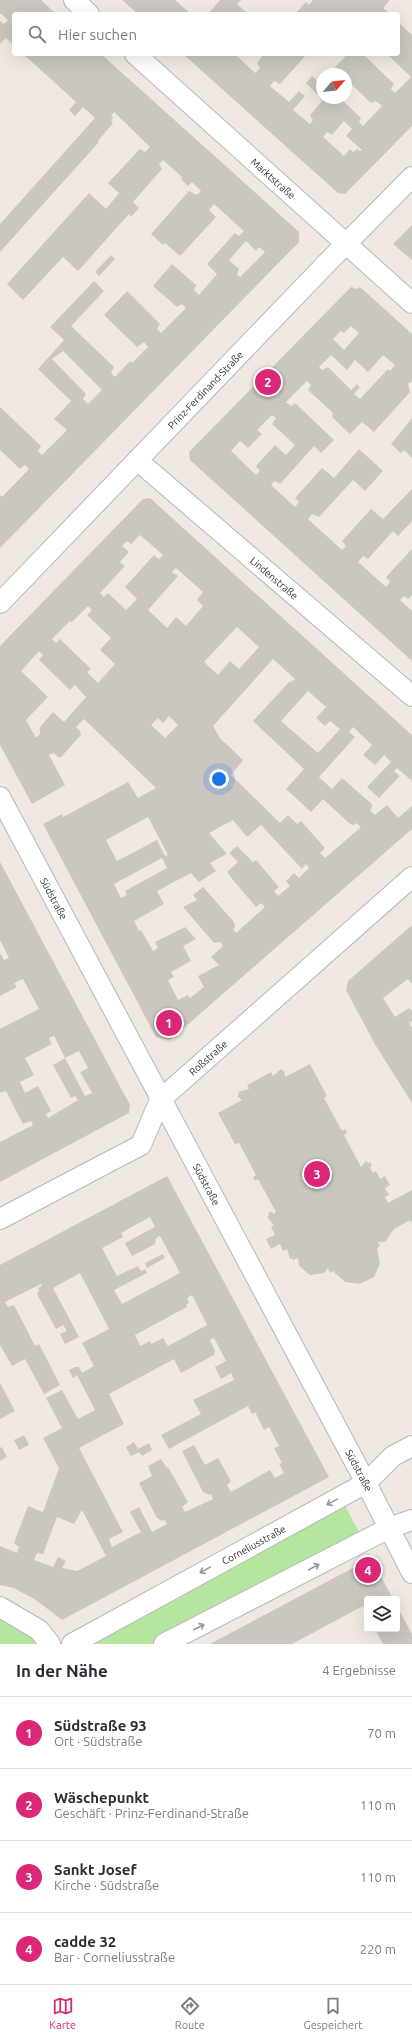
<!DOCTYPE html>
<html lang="de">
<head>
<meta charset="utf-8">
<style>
  :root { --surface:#fff; --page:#f7f7f7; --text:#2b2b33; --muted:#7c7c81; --line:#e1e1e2; --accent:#db2777 }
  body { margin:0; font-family:Ubuntu,sans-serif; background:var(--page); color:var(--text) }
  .controls { position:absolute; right:12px; bottom:12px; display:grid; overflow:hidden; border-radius:4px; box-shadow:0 4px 16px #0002 }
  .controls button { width:36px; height:36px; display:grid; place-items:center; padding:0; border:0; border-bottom:1px solid var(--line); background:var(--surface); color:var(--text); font:20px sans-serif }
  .compass { position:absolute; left:316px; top:68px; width:36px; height:36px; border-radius:50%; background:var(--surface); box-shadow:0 4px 16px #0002; rotate:62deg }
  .you { position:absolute; left:219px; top:779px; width:14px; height:14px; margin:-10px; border:3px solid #fff; border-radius:50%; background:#1a73e8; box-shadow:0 0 0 6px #1a73e833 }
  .badge { display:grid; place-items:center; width:26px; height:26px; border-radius:50%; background:var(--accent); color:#fff; font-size:13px; font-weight:700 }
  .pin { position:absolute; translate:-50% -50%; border:2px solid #fff; box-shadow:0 1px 4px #0006 }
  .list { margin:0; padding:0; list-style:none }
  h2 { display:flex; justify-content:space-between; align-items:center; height:52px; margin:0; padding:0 16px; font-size:17px }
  h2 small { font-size:13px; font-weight:400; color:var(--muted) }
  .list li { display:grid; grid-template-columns:26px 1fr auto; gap:12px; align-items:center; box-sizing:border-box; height:72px; padding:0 16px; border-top:1px solid var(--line) }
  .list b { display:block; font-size:15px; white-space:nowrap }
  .list p { margin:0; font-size:13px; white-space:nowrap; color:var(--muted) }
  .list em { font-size:13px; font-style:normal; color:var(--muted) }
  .icon { flex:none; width:22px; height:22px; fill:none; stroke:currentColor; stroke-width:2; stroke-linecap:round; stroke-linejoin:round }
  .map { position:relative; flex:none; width:412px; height:1644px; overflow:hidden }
  .search { position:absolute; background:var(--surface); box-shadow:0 4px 16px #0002; left:12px; right:12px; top:12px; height:44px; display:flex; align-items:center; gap:10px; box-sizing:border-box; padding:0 14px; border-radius:4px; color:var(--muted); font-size:15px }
  .sheet { height:340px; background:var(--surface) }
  nav { display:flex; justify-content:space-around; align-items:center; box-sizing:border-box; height:56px; border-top:1px solid var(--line); background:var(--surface); font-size:11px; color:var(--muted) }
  nav a { display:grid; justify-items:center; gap:2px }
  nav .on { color:var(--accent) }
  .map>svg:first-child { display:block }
</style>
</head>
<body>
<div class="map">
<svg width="412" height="1644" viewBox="0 0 412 1644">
  <rect width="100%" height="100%" fill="#efe9e1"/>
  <path fill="#b6e59e" d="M 337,1491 L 365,1543 L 169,1644 L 0,1644 L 0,1607 L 47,1640 L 62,1642 Z"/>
  <g fill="#cbc7bf" fill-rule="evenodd">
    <path d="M 0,0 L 41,0 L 56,14 L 14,14 L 14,46 L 6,38 L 0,44 L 0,21 L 4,24 L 8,20 L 0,13 Z"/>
    <path d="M 122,0 L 175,0 L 191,14 L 138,14 Z"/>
    <path d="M 220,0 L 241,0 L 237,4 L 248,14 L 208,14 Z"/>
    <path d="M 313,0 L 390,0 L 383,8 L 390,14 L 295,14 L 306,2 L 309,5 Z"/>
    <path d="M 398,22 L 412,35 L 412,126 L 345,194 L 338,193 L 183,54 L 235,54 L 255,73 L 260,68 L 257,63 L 264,54 L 307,54 L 280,84 L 274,81 L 270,86 L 289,102 L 299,91 L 305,96 L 293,110 L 310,124 L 313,120 L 310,115 L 323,100 L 321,98 L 340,98 L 361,118 L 359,122 L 363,126 L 382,106 L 376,101 L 371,103 L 348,81 L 346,74 L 342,74 L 335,67 L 345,57 L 344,54 L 363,54 L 394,84 L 391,89 L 395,93 L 411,77 L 387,54 L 398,54 ZM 344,121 L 352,129 L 346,136 L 362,150 L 360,151 L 357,149 L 353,152 L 350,149 L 344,156 L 323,137 L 327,132 L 332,135 Z"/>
    <path d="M 23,54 L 101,54 L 299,232 L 299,242 L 0,548 L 0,495 L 2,497 L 29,469 L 25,465 L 20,469 L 0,450 L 0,407 L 41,446 L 38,451 L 42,455 L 67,430 L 54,419 L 71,401 L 38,369 L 64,340 L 50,327 L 94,281 L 104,291 L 71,326 L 114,367 L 111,373 L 115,377 L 130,361 L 132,363 L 148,347 L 144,342 L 137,347 L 104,315 L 127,291 L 160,324 L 157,329 L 161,333 L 186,308 L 182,304 L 177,307 L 153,286 L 172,264 L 196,285 L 194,290 L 199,295 L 217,274 L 207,264 L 235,233 L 239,236 L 244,231 L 214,204 L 209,210 L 216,217 L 180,256 L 165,243 L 163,245 L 151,234 L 189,191 L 197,195 L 201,191 L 192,182 L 188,186 L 181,179 L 182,177 L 163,160 L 159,164 L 162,169 L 133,202 L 139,208 L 131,217 L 129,214 L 78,271 L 63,257 L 23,300 L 7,284 L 89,193 L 106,209 L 119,193 L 108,183 L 140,149 L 145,152 L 150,147 L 114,112 L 111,116 L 114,118 L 111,120 L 113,123 L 98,141 L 99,142 L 0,252 L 0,224 L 95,118 L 83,107 L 75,116 L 69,110 L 76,102 ZM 246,241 L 256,251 L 259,247 L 265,252 L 240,277 L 237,275 L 239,269 L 229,260 ZM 63,351 L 102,390 L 88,404 L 83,399 L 86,394 L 52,359 Z"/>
    <path d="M 312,76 L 322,86 L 317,94 L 306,83 Z"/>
    <path d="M 412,225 L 412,260 L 393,244 Z"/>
    <path d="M 111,255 L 115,259 L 99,276 L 95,272 Z"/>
    <path d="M 351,287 L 357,289 L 360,287 L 412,334 L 412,381 L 408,384 L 410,392 L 374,432 L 362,422 L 350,434 L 333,418 L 332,412 L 308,390 L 311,385 L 307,381 L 286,402 L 291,406 L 295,403 L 334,440 L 321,453 L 314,446 L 280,484 L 275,481 L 271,485 L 295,507 L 299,502 L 295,498 L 322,468 L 334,478 L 359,449 L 383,471 L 365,491 L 353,480 L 319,517 L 312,514 L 308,519 L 342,550 L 346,546 L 342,541 L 371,509 L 383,519 L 412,489 L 412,521 L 398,536 L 393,531 L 368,559 L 363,556 L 358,562 L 386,587 L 390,582 L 386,577 L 412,549 L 412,595 L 408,599 L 404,596 L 400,600 L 412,611 L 412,661 L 190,460 L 189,452 ZM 351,326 L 359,333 L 344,350 L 333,339 L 341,331 L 344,333 ZM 331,355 L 347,370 L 355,360 L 368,372 L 383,355 L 395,365 L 390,371 L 388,369 L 360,399 L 354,394 L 360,387 L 357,384 L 351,390 L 328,367 L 322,370 L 319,367 ZM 272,415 L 276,418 L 272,424 L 295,445 L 286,455 L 275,445 L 256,466 L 260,471 L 256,475 L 231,451 L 240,441 L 248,448 L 262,434 L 257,430 Z"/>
    <path d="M 412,418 L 412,458 L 404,450 L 401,453 L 391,444 Z"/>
    <path d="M 150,498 L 412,735 L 412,781 L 397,768 L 394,771 L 400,776 L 379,798 L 367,787 L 391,762 L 384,755 L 375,765 L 363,755 L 372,745 L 353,727 L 349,732 L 355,737 L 319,777 L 332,789 L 342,778 L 372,804 L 372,808 L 370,810 L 375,815 L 387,805 L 398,818 L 412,806 L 412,829 L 170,1040 L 156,1037 L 43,824 L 62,814 L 63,817 L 128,782 L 138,798 L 156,788 L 84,719 L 76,727 L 80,731 L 81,735 L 61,757 L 58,757 L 54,753 L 49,755 L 65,785 L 32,804 L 0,745 L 0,646 L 143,499 ZM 140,535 L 163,555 L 159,559 L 154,555 L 125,587 L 137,599 L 126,610 L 108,593 L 104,597 L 100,593 L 125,566 L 120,562 L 129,552 L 122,546 L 127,541 L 131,544 ZM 176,568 L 203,592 L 197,600 L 203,606 L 186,626 L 176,617 L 167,628 L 148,610 L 178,576 L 172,572 ZM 88,606 L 92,610 L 87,615 L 111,638 L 100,650 L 115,664 L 98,683 L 87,672 L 91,669 L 60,639 L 56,643 L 52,639 L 70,621 L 72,622 ZM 237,627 L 259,647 L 239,669 L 230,661 L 218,675 L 204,662 ZM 39,651 L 43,655 L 39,660 L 70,690 L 75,685 L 86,697 L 64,722 L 53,712 L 40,727 L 40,734 L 36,738 L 26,720 L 48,697 L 21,671 ZM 273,659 L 295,679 L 291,682 L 290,681 L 253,721 L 304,769 L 286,789 L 311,812 L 323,799 L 350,824 L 354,825 L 356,823 L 361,827 L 325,858 L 320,853 L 325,848 L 301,821 L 297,824 L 288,815 L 280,823 L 231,775 L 243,760 L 220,738 L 213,726 ZM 308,691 L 326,707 L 316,718 L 325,726 L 330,721 L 340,729 L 318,753 L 281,721 ZM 169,716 L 178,725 L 165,738 L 151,725 L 158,718 L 163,723 ZM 148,817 L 168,855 L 165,856 L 157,840 L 117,861 L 106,840 ZM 233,820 L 247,837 L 261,825 L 302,869 L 306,864 L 309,868 L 299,878 L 294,873 L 286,881 L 290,886 L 278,896 L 274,891 L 279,887 L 256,860 L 253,862 L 237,846 L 229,853 L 238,862 L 227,872 L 233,880 L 256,907 L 261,903 L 265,907 L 236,933 L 233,929 L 235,927 L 234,922 L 203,887 L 193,895 L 197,900 L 183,907 L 214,943 L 220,942 L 223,946 L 211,957 L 219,965 L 198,976 L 204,987 L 190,998 L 188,995 L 178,1000 L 168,980 L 174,977 L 171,972 L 191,961 L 183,946 L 196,939 L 185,927 L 155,942 L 158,948 L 153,951 L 141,930 L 139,931 L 134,921 L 164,904 L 157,891 L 191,873 L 199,882 L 216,871 L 210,863 L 227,854 L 209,833 ZM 162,858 L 167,868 L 125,891 L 127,895 L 121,898 L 114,884 Z"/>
    <path d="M 0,862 L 130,1105 L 129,1113 L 0,1182 L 0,1142 L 33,1125 L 31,1121 L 23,1124 L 6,1091 L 0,1093 L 0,1029 L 39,1009 L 23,979 L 14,983 L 17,987 L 0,996 L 0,953 L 4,960 L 9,958 L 0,940 ZM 54,1036 L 65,1058 L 53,1065 L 71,1098 L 75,1096 L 78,1100 L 48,1118 L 46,1114 L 51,1111 L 38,1086 L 25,1093 L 20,1082 L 34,1075 L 25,1058 L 52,1044 L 49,1038 ZM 79,1051 L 88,1068 L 80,1072 L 92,1093 L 85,1096 L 65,1058 Z"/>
    <path d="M 412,925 L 412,984 L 408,979 L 383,998 L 395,1017 L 409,1008 L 412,1011 L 412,1021 L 409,1023 L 412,1028 L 412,1103 L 376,1046 L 346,990 L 348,981 Z"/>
    <path d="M 310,1064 L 327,1096 L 324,1098 L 342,1131 L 345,1129 L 347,1133 L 344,1135 L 361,1167 L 366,1161 L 368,1163 L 370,1162 L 372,1166 L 370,1167 L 373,1173 L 376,1171 L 380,1179 L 385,1176 L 390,1185 L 385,1188 L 389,1195 L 385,1197 L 388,1203 L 412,1190 L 412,1223 L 410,1220 L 394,1229 L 385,1242 L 378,1242 L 380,1246 L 377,1248 L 380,1264 L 374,1277 L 360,1284 L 345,1282 L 333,1271 L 330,1273 L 328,1268 L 324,1273 L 310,1275 L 299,1266 L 298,1258 L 293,1260 L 292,1258 L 290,1259 L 287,1249 L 283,1251 L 280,1244 L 271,1249 L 266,1239 L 275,1235 L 271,1227 L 274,1225 L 267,1217 L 269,1216 L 268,1213 L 272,1211 L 273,1214 L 276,1212 L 258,1179 L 255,1181 L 253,1177 L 256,1175 L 239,1143 L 235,1144 L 218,1113 L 242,1100 L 237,1096 L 239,1095 L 238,1092 L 249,1089 L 247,1085 L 271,1072 L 273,1076 L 281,1069 L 284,1071 L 285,1077 Z"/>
    <path d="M 167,1176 L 329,1477 L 62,1620 L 36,1600 L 14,1588 L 0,1585 L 0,1546 L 17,1553 L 19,1547 L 14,1543 L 28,1506 L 43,1512 L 59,1468 L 43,1438 L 62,1428 L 46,1398 L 62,1390 L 78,1419 L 95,1410 L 77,1375 L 73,1378 L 69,1370 L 75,1367 L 79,1367 L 82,1373 L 94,1366 L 82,1343 L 109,1329 L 80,1273 L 53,1288 L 79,1337 L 65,1344 L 60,1334 L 67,1331 L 63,1325 L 56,1329 L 37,1294 L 39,1291 L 38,1288 L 42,1286 L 41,1284 L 5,1302 L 8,1307 L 14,1305 L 35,1346 L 39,1344 L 60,1385 L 44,1394 L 25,1359 L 12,1366 L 0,1345 L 0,1265 ZM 150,1217 L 155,1227 L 125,1243 L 132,1256 L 155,1244 L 156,1238 L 160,1236 L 180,1273 L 122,1304 L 114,1290 L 147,1273 L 145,1269 L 141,1271 L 138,1266 L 117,1276 L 102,1248 L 123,1237 L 121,1233 ZM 192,1295 L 207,1325 L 168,1346 L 163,1338 L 151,1344 L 150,1341 L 140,1346 L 135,1335 L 187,1307 L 186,1305 L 189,1303 L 187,1298 ZM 214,1338 L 226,1361 L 215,1367 L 221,1379 L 231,1373 L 234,1380 L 193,1400 L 201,1414 L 161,1435 L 169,1449 L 248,1406 L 252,1414 L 255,1412 L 264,1430 L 269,1427 L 279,1446 L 274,1448 L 282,1463 L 279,1464 L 284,1473 L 275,1478 L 270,1470 L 231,1492 L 227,1485 L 231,1481 L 218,1458 L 205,1465 L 194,1445 L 182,1451 L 203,1492 L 209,1495 L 211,1494 L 213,1499 L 185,1512 L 182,1507 L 188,1502 L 168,1467 L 167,1468 L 161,1459 L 148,1466 L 152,1476 L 139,1483 L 157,1518 L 162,1521 L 164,1520 L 167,1524 L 152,1532 L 139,1507 L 130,1512 L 141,1532 L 112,1547 L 109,1539 L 123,1532 L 79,1448 L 124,1424 L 109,1394 L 174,1359 L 181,1373 L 214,1355 L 215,1351 L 210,1340 ZM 82,1510 L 106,1556 L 77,1571 L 62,1568 L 66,1561 L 58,1557 L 53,1567 L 34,1560 L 37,1553 L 43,1554 L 57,1517 L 74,1524 Z"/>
    <path d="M 163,1254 L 165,1258 L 147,1268 L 145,1263 Z"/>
    <path d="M 0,1383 L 15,1411 L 0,1419 Z"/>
    <path d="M 24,1435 L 29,1445 L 19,1450 L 14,1440 Z"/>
    <path d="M 134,1442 L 138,1449 L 149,1443 L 152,1450 L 142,1456 L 139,1452 L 131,1456 L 126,1447 Z"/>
    <path d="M 2,1447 L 7,1457 L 0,1461 L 0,1448 Z"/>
    <path d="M 366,1561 L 374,1563 L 393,1599 L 367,1599 L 367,1615 L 363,1606 L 292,1644 L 210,1644 Z"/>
    <path d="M 397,1606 L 412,1634 L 412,1644 L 383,1644 L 375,1629 L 397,1629 Z"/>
  </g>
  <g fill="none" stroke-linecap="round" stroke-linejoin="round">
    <defs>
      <g id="street">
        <path d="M 74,0 L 89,14"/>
        <path id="s1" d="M 135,54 L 412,303"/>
        <path id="s2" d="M 137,460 L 412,696"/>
        <path id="s3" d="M 0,603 L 326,264 L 412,177"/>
        <path id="s4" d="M 0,797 L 366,1483 L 412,1573"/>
        <path id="s5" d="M 0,1219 L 141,1145 L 160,1100 L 412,877"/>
        <path d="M 0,1607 L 39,1630 L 50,1644"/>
        <path id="s6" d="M 72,1644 L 366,1483 L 393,1456 L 412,1446"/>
        <path d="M 164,1644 L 389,1528 L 412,1520"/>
      </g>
    </defs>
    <use href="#street" stroke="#b4b7c1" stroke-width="22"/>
    <use href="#street" stroke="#fff" stroke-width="20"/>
  </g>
  <defs><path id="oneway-shaft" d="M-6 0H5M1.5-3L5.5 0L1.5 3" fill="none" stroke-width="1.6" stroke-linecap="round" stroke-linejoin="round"/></defs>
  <g stroke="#969696">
    <use href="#oneway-shaft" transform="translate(332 1502) rotate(151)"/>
    <use href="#oneway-shaft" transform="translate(314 1567) rotate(-28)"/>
    <use href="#oneway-shaft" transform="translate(205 1570) rotate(151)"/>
    <use href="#oneway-shaft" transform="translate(199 1627) rotate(-27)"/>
  </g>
  <g text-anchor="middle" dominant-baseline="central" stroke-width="3.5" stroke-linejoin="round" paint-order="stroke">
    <g font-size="10" fill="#2e2e2e" stroke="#fff">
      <text stroke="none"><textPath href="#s1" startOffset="186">Marktstraße</textPath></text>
      <text stroke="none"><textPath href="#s3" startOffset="296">Prinz-Ferdinand-Straße</textPath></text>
      <text stroke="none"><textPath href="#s2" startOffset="181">Lindenstraße</textPath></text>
      <text stroke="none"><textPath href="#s4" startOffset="115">Südstraße</textPath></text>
      <text stroke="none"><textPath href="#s5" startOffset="272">Roßstraße</textPath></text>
      <text stroke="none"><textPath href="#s4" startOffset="439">Südstraße</textPath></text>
      <text stroke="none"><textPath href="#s4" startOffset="763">Südstraße</textPath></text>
      <text stroke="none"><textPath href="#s6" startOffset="207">Corneliusstraße</textPath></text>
    </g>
  </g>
</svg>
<div class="controls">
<button><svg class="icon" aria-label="layers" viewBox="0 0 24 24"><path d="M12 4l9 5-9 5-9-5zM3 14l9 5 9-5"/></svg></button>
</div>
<svg class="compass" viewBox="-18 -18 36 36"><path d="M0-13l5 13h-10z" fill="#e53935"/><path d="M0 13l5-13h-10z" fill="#7c7c81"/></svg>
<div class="you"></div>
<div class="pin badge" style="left:169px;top:1023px">1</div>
<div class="pin badge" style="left:268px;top:382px">2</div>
<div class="pin badge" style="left:317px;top:1174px">3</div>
<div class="pin badge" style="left:368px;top:1570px">4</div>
<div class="search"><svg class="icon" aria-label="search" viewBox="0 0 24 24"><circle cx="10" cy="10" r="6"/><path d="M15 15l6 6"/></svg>Hier suchen</div>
</div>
<section class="sheet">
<h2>In der Nähe<small>4 Ergebnisse</small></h2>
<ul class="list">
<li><span class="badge">1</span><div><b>Südstraße 93</b><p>Ort · Südstraße</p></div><em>70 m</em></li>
<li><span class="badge">2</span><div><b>Wäschepunkt</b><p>Geschäft · Prinz-Ferdinand-Straße</p></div><em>110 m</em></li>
<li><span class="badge">3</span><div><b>Sankt Josef</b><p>Kirche · Südstraße</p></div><em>110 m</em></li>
<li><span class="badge">4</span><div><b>cadde 32</b><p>Bar · Corneliusstraße</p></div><em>220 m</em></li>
</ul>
</section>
<nav>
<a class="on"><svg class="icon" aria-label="map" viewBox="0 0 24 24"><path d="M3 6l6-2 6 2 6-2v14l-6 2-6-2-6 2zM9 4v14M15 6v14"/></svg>Karte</a>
<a><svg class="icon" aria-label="directions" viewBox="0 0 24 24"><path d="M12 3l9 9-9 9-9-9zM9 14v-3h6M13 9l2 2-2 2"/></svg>Route</a>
<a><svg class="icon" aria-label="saved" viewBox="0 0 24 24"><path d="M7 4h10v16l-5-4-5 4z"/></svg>Gespeichert</a>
</nav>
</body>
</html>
